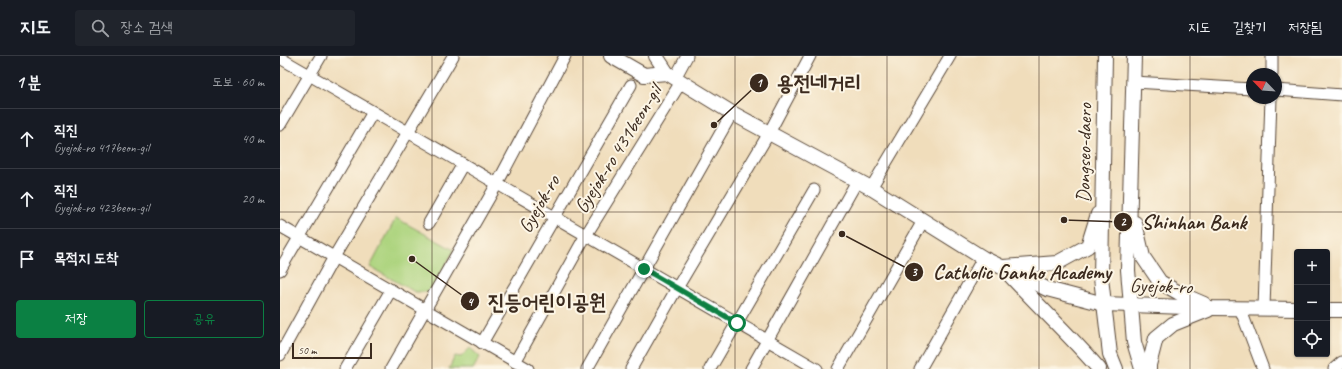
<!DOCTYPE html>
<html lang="ko">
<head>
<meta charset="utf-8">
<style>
  :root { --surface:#171b24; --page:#20242c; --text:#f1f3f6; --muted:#9ea1a6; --line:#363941; --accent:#0b8043 }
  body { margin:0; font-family:Caveat,"Poor Story",sans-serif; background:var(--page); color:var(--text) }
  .controls { position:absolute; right:12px; bottom:12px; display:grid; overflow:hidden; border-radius:4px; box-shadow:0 1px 3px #0004 }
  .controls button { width:36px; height:36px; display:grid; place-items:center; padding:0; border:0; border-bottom:1px solid var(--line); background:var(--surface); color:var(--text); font:20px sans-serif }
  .compass { position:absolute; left:966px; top:12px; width:36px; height:36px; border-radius:50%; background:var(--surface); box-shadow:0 1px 3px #0004; rotate:295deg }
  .scale { position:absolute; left:12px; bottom:10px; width:80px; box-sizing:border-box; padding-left:4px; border:2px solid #3b2a1e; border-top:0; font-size:11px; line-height:14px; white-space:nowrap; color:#3b2a1e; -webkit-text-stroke:3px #fcf5e5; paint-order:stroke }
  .stop { position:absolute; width:12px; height:12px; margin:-9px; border:3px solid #0b8043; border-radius:50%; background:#fff }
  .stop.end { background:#0b8043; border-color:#fff; box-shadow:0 1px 4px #0008 }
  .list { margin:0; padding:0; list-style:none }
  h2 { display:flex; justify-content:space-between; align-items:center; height:52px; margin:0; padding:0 16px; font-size:17px }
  h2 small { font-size:13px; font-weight:400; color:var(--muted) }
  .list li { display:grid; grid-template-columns:26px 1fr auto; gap:12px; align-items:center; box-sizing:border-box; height:60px; padding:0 16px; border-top:1px solid var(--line) }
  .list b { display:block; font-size:15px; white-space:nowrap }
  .list p { margin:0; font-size:13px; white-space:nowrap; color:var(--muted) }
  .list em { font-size:13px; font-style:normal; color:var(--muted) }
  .actions { display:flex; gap:8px; padding:12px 16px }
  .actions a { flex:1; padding:9px 0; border:1px solid var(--accent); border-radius:4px; text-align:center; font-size:14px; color:var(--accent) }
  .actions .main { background:var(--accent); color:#fff }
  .icon { flex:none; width:22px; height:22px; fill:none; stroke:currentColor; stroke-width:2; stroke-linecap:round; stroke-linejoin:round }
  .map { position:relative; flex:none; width:1062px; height:313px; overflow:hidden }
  header { display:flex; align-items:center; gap:24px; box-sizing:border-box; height:56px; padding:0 20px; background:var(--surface); border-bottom:1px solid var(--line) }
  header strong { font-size:19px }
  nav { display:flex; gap:22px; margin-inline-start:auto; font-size:14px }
  .search { width:280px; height:36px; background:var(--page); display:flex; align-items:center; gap:10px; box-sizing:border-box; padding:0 14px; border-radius:4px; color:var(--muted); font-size:15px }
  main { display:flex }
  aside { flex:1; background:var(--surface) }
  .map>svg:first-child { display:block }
</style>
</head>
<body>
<header>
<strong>지도</strong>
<div class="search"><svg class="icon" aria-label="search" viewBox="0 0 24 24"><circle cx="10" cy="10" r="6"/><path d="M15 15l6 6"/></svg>장소 검색</div>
<nav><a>지도</a><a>길찾기</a><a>저장됨</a></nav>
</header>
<main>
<aside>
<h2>1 분<small>도보 · 60 m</small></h2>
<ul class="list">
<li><svg class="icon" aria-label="ahead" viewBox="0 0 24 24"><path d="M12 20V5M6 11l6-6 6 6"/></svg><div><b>직진</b><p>Gyejok-ro 417beon-gil</p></div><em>40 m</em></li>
<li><svg class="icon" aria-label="ahead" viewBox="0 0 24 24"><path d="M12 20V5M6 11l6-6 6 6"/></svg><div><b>직진</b><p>Gyejok-ro 423beon-gil</p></div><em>20 m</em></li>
<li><svg class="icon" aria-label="arrive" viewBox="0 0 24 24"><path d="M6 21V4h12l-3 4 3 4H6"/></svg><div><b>목적지 도착</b></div></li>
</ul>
<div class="actions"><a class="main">저장</a><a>공유</a></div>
</aside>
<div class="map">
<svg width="1062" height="313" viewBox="0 0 1062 313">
  <rect width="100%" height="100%" fill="#fcf5e5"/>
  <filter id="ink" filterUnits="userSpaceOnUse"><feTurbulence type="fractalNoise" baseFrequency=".025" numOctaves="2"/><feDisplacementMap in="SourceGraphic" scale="8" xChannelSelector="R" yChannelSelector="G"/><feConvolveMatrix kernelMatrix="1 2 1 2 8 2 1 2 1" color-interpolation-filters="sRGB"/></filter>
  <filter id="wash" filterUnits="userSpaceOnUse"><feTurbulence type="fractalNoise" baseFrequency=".012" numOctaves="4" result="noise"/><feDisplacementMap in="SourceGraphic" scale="16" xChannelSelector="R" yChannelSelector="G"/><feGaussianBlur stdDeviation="0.9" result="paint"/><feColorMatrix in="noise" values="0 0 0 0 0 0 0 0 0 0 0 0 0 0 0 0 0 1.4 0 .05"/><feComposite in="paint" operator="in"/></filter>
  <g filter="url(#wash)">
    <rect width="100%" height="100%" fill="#f0ddbb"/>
    <g fill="#add47f" stroke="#747f4e">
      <path d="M 116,162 L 174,194 L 150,236 L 135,236 L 90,211 Z"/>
      <path d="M 190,292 L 200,301 L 193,313 L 169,313 L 175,300 L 181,301 Z"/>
    </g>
  </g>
  <g filter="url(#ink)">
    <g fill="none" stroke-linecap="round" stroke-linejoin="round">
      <defs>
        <g id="minor">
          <path d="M 0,2 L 537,313"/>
          <path d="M 992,18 L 992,0"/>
          <path d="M 395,22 L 407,0"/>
          <path d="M 854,26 L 972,33"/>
          <path d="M 996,34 L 1062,39"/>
          <path d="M 0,69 L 41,0"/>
          <path d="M 591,132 L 670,0"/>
          <path d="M 149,167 L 183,108"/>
          <path d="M 0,170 L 248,313"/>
          <path d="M 0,214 L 93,56"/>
          <path d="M 960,252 L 983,313"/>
          <path d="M 984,252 L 991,42"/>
          <path d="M 202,287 L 351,29"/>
          <path d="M 0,299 L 54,201 L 173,0"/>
          <path d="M 235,306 L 306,179 L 401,26"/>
          <path d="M 65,313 L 111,234"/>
          <path d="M 111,313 L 217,128 L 285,0"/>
          <path d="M 307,313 L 452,57"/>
          <path d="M 351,313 L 397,232 L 489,77 L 530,0"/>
          <path d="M 430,313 L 534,134"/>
          <path d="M 471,313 L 577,125"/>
          <path d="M 558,313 L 643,165"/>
          <path d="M 640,313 L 703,202"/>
          <path d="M 1054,313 L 1062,306"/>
        </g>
        <g id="major">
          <path d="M 331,0 L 364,19 L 387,17"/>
          <path d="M 376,0 L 387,17 L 452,57 L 591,132 L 703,202 L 767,233 L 824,248 L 932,252 L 1017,253"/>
          <path d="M 825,0 L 821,222 L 830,298 L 836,313"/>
          <path d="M 854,0 L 848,214 L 854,286 L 862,313"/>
          <path d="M 855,167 L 863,201 L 880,226 L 901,238 L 924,248"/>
          <path d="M 723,211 L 777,207 L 808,190 L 818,158"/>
          <path d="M 727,216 C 757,249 790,279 819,313"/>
          <path d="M 1047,254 L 1062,254"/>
          <path d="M 869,313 L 869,309 L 876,282 L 893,268 L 928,254"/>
        </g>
      </defs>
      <use href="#minor" stroke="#564536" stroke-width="13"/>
      <use href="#major" stroke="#564536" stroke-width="16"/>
      <use href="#minor" stroke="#fff" stroke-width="11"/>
      <use href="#major" stroke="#fff" stroke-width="14"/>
    </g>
  </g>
  <g fill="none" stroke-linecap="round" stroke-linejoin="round" filter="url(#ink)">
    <path stroke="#0b8043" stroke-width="5" d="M 364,213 L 457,267"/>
  </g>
  <path fill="none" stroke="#3b2a1e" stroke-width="1" stroke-opacity="0.55" d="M 152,0 L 152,313M 303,0 L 303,313M 455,0 L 455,313M 607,0 L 607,313M 759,0 L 759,313M 910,0 L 910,313M 0,156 L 1062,156"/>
  <g text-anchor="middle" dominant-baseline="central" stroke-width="4" stroke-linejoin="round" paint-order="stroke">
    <g font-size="20" fill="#3b2a1e" stroke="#fcf5e5">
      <text transform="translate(338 93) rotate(-58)">Gyejok-ro 431beon-gil</text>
      <text transform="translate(804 97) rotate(-89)">Dongseo-daero</text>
      <text transform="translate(259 148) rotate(-60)">Gyejok-ro</text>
      <text transform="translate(881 230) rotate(2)">Gyejok-ro</text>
    </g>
  </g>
  <path fill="none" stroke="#3b2a1e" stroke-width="1.5" d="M434 69L479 27M784 164L843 166M562 178L634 216M132 203L190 245"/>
  <g fill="#3b2a1e" stroke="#fcf5e5" stroke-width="1.5">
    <circle cx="434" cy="69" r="4"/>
    <circle cx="784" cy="164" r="4"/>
    <circle cx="562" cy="178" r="4"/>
    <circle cx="132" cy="203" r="4"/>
    <circle cx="479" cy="27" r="10"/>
    <circle cx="843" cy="166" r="10"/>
    <circle cx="634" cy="216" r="10"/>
    <circle cx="190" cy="245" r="10"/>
  </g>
  <g font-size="12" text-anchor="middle" font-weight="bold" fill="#fff">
    <text x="479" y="31">1</text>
    <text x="843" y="170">2</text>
    <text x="634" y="220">3</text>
    <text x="190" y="250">4</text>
  </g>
  <g font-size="21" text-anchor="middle" font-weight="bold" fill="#3b2a1e" stroke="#fcf5e5" stroke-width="4" stroke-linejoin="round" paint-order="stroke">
    <text x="539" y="34">용전네거리</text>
    <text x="914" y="173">Shinhan Bank</text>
    <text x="742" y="223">Catholic Ganho Academy</text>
    <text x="267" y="253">진등어린이공원</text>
  </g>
</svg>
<div class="controls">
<button>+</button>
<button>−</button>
<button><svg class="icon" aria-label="locate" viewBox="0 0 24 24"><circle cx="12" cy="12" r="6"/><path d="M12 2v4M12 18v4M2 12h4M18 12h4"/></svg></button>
</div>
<svg class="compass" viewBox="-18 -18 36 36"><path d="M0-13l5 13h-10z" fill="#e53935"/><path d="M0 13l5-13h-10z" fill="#9ea1a6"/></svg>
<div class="scale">50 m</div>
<div class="stop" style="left:457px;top:267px"></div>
<div class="stop end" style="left:364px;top:213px"></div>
</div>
</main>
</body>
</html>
